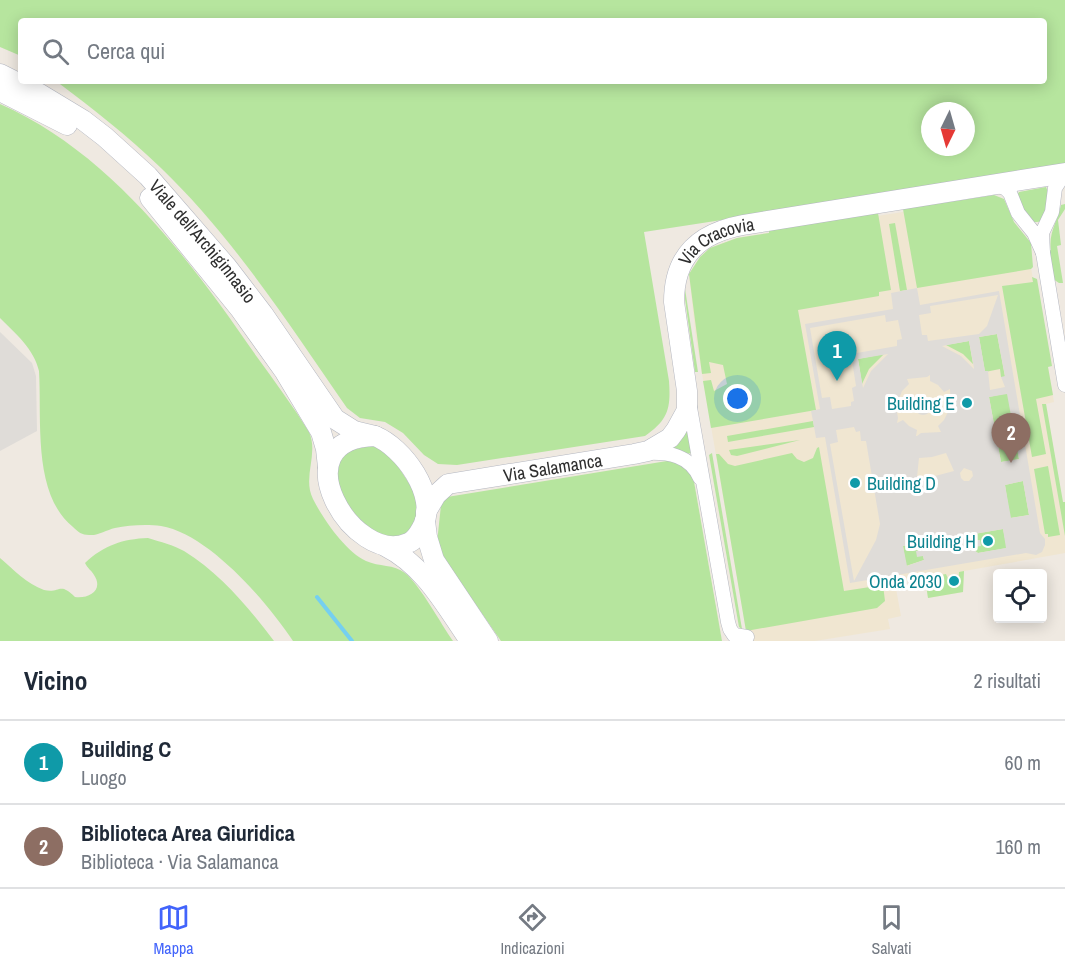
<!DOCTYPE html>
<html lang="it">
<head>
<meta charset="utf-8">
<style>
  :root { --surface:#fff; --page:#f6f6f7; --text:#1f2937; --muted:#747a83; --line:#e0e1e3; --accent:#4264fb }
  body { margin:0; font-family:"Archivo Narrow",sans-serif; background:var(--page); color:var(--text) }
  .controls { position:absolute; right:18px; bottom:18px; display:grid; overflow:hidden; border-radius:6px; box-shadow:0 3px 15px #0003 }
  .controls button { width:54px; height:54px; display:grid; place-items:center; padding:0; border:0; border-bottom:2px solid var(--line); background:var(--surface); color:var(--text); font:30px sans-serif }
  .compass { position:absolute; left:921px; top:102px; width:54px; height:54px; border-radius:50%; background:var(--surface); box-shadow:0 3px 15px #0003; rotate:185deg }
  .you { position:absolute; left:738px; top:399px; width:21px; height:21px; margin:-15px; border:4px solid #fff; border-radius:50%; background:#1a73e8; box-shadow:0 0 0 9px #1a73e833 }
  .badge { display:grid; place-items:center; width:39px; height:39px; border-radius:50%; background:var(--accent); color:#fff; font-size:20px; font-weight:700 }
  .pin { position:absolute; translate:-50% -50px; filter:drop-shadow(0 2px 3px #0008) }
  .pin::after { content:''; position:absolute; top:32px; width:21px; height:18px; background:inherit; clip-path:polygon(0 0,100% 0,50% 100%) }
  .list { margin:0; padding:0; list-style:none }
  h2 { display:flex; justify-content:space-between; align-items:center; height:78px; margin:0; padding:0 24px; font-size:26px }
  h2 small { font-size:20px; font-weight:400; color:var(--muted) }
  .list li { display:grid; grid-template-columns:39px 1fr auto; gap:18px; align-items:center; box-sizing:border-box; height:84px; padding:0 24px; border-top:2px solid var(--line) }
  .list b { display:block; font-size:22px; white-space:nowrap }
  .list p { margin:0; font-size:20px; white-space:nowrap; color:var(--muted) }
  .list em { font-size:20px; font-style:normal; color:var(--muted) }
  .icon { flex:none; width:33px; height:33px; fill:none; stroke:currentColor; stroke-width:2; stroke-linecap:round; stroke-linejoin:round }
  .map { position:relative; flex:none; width:1065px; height:641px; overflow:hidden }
  .search { position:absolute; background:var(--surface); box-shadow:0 3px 15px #0003; left:18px; right:18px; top:18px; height:66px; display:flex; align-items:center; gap:15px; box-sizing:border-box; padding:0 21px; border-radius:6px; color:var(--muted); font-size:22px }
  .sheet { height:246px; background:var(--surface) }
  nav { display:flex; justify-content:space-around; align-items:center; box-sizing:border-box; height:84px; border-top:2px solid var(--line); background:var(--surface); font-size:16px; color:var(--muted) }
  nav a { display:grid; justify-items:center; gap:3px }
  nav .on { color:var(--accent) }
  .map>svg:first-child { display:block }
</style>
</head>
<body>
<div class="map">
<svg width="1065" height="641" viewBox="0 0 1065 641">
  <rect width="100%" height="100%" fill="#efe9e1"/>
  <path fill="#f0e6d1" d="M 973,201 L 1028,250 L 1054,402 L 1046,404 L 1065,517 L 1065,553 L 964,571 L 963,592 L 928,598 L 924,578 L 895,583 L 901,616 L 888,619 L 890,629 L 815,641 L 748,641 L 696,339 L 689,274 L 700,257 L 710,248 L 737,238 Z"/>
  <g fill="#b6e59e" fill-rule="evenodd">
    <path d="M 0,0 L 1065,0 L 1065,167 L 644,232 L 669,381 C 671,409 668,420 645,436 L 457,465 L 438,464 L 424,455 L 403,433 L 385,422 L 360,418 L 347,408 C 291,327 233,237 161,168 C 128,136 92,108 56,81 L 1044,81 L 1044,21 L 21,21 L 21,56 L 0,47 ZM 930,111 L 966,111 L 966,147 L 930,147 Z"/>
    <path d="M 0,104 C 111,153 190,260 257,357 C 275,382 293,406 309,432 C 319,454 302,477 313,499 C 323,519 346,552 366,561 C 379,567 394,564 405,573 C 420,585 441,624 453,641 L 293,641 C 267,602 209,534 161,526 C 147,524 129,525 115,528 C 106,530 98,536 89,535 C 82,535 78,532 73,527 C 32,494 42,419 39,371 C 34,349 16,334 0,318 Z"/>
    <path d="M 1046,187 C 1052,198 1046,210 1042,221 C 1026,227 1022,207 1017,195 L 1019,192 Z"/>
    <path d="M 994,195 L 1004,199 L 1014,222 L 1031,243 L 1033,267 L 1031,269 L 917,288 L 903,209 Z"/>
    <path d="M 1065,204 L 1065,209 L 1058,220 L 1061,245 L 1057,246 L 1063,283 L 1059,283 L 1053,279 L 1048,251 L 1051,250 C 1048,234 1058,220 1061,205 Z"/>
    <path d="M 878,213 L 891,290 L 879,292 L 879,296 L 798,310 L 816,410 L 711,428 L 703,381 L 711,380 L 714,391 L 727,384 L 723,365 L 709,362 L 711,373 L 702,374 L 689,274 L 700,257 L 710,248 L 737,238 L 769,233 L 769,230 Z"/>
    <path d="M 895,223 L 907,290 L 900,291 L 889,224 Z"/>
    <path d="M 1032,277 L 1037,279 L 1052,366 L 1048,367 L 1053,395 L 1036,399 L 1046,454 L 1032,457 L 1002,286 L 1033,282 Z"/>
    <path d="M 685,289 L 698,372 L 695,372 L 685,299 Z"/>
    <path d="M 997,334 L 1005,377 L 1001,377 L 1000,369 L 985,372 L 979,337 Z"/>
    <path d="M 969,341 L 973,364 L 963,354 L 946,345 Z"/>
    <path d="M 884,354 L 869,369 L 862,384 L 858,359 Z"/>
    <path d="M 1008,393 L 1019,459 L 1001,462 L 989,397 Z"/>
    <path d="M 1042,404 L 1046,404 L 1063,502 L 1065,502 L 1065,536 Z"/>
    <path d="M 813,421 L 814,427 L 728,442 L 727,436 Z"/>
    <path d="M 688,430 L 691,453 L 687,454 L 673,449 Z"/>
    <path d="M 800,440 L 737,456 L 731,455 L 729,450 Z"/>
    <path d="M 375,445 L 394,460 L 419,499 C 418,507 418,519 413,526 C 388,562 339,504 336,477 C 335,467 342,459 346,451 Z"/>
    <path d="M 819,447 L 844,591 L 883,585 L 885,601 L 877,608 L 746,631 L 716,454 L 719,454 L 728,464 L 735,466 L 792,453 L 797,459 L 804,462 L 813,458 L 817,448 Z"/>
    <path d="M 712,453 L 742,629 L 739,627 L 709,455 Z"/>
    <path d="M 673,460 L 680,463 L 693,476 L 722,641 L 501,641 L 447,563 L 437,543 L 441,505 L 447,497 Z"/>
    <path d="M 1048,466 L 1060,535 L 1048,537 L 1048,534 L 1045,534 L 1034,469 Z"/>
    <path d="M 1023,481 L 1029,515 L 1010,518 L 1005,485 Z"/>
    <path d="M 1003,529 L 1007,548 L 978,553 L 975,551 L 974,547 L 979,540 L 973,541 L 974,534 Z"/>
    <path d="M 148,538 C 161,542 173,545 184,551 C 220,573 249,608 274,641 L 0,641 L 0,558 C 13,569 27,584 44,590 C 60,594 59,581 75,597 C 89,599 104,590 94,575 C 91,570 88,569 85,563 C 104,545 123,539 148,538 Z"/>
    <path d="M 917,544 L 922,547 L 923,550 L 916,551 L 923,556 L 924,560 L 906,566 L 903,546 Z"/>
    <path d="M 964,571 L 963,592 L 928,598 L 925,578 L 946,574 L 952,588 L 958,587 L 959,572 Z"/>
  </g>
  <g fill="#dfdcd8" fill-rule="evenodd">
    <path d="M 917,288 L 920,305 L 999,291 L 1040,533 L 1045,539 L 1045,545 L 1042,552 L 1036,555 L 1026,553 L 850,583 L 825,437 L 816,438 L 813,421 L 811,411 L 820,409 L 805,324 L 893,309 L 891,293 ZM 998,295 L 987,326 L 979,334 L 928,341 L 927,335 L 922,335 L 919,315 L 931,313 L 930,306 ZM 885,315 L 886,322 L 898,320 L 902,339 L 897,340 L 897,346 L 851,354 L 856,386 L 852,388 L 854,401 L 851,402 L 851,406 L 832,409 L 830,397 L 822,398 L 810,328 ZM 997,334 L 1005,376 L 1001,377 L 1005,387 L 990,390 L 988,371 L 985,371 L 979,337 ZM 969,341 L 974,368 L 974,369 L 961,356 L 942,346 ZM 888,354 L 871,371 L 863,388 L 858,359 ZM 930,375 L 930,381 L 938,385 L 944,392 L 950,389 L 951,409 L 954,412 L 948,412 L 944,420 L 938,426 L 941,432 L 921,433 L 917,436 L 916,436 L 917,430 L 909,426 L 903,420 L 897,423 L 898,418 L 895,401 L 892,399 L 899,399 L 902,391 L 909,384 L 907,379 L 927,377 ZM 1007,394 L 1019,459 L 1001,462 L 989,397 ZM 854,427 L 856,432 L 860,431 L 861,441 L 866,441 L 880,524 L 876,540 L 854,581 L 830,444 L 838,442 L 836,430 ZM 946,453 L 954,471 L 935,476 L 917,477 L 919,458 L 932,457 ZM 964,468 L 972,471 L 973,476 L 969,481 L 964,481 L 961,478 L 960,473 ZM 1023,481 L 1029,515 L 1011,518 L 1005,485 ZM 1003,529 L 1006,548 L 978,553 L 975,551 L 975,547 L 981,546 L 980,540 L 973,541 L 974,534 ZM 917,544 L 921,545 L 922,550 L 916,551 L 917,557 L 923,556 L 924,560 L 907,566 L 903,546 Z"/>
    <path d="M 0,332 L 32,363 L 36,376 L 37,431 L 0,451 Z"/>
    <circle cx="923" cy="406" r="9"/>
  </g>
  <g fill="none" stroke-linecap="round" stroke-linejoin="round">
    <path stroke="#75cff0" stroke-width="4" d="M 317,597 L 352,641"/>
    <defs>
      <g id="street">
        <path d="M 994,185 L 1005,188 L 1010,193 L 1018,213 L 1034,233 L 1043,253 L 1042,233 L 1052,212 L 1055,188 L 1065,173"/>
        <path d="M 1043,253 L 1065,385"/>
        <path d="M 689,402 L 728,622 L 730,629 L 734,635 L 747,637"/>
        <path d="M 646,453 C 668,452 690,455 700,478"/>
      </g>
      <g id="secondary">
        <path id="s1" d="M 0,74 L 40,94 L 83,120 L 105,137 L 148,176 L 227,267 L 263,314 L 335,419 L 354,431 L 375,436"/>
        <path d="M 0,91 L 67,125"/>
        <path d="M 150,198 L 240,309 L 285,372 L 321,432 L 326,449 L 328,467"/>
        <path d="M 375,436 C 403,447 438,495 423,526 C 419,533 416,540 408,543 C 354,568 277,439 375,436 Z"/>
        <path id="s2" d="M 426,512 L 436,495 L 448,484 L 634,454 L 648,451 L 670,438 L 676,430 L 687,410 L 687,391 L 674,302 C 674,256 699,233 743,225 L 1065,173"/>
        <path d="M 425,521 L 427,537 L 434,560 L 488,641"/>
        <path d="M 385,546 C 425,566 445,605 470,641"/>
      </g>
    </defs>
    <use href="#street" stroke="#b4b7c1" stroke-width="15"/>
    <use href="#secondary" stroke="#b4b7c1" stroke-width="21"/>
    <use href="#street" stroke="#fff" stroke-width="14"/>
    <use href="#secondary" stroke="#fff" stroke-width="20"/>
  </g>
  <g fill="#0f9aa8" stroke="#fff" stroke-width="2">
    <circle cx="967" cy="403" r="6"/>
    <circle cx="855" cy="483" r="6"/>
    <circle cx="988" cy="541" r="6"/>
    <circle cx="954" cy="581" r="6"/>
  </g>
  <g text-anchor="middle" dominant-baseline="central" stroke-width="6" stroke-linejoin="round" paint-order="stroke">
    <g font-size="18" fill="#2e2e2e" stroke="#fff">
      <text stroke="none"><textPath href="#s1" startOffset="266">Viale dell'Archiginnasio</textPath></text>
      <text stroke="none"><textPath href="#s2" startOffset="489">Via Cracovia</textPath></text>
      <text stroke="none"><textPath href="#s2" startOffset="142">Via Salamanca</textPath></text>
    </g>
    <g font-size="18" fill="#0d838f" stroke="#fff" text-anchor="end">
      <text x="955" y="403">Building E</text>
      <text x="867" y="483" text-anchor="start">Building D</text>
      <text x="976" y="541">Building H</text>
      <text x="942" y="581">Onda 2030</text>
    </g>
  </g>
</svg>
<div class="controls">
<button><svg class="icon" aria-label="locate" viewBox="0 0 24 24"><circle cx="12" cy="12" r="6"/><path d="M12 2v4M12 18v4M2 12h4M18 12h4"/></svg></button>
</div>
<svg class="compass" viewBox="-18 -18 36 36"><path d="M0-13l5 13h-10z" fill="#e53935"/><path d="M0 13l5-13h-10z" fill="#747a83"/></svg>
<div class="you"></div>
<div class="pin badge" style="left:837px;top:381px;background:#0f9aa8">1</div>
<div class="pin badge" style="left:1011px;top:463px;background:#8d6e63">2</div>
<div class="search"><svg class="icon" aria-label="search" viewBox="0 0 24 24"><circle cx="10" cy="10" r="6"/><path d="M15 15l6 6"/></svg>Cerca qui</div>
</div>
<section class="sheet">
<h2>Vicino<small>2 risultati</small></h2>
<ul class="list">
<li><span class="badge" style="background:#0f9aa8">1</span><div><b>Building C</b><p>Luogo</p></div><em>60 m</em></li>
<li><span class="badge" style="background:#8d6e63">2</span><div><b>Biblioteca Area Giuridica</b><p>Biblioteca · Via Salamanca</p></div><em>160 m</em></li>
</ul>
</section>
<nav>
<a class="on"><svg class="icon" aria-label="map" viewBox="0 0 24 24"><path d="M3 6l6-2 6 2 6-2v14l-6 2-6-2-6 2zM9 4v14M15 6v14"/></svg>Mappa</a>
<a><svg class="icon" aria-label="directions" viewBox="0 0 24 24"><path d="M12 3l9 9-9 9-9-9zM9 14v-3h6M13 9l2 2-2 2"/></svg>Indicazioni</a>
<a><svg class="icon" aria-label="saved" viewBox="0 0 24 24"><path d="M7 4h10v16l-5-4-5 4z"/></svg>Salvati</a>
</nav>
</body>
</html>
